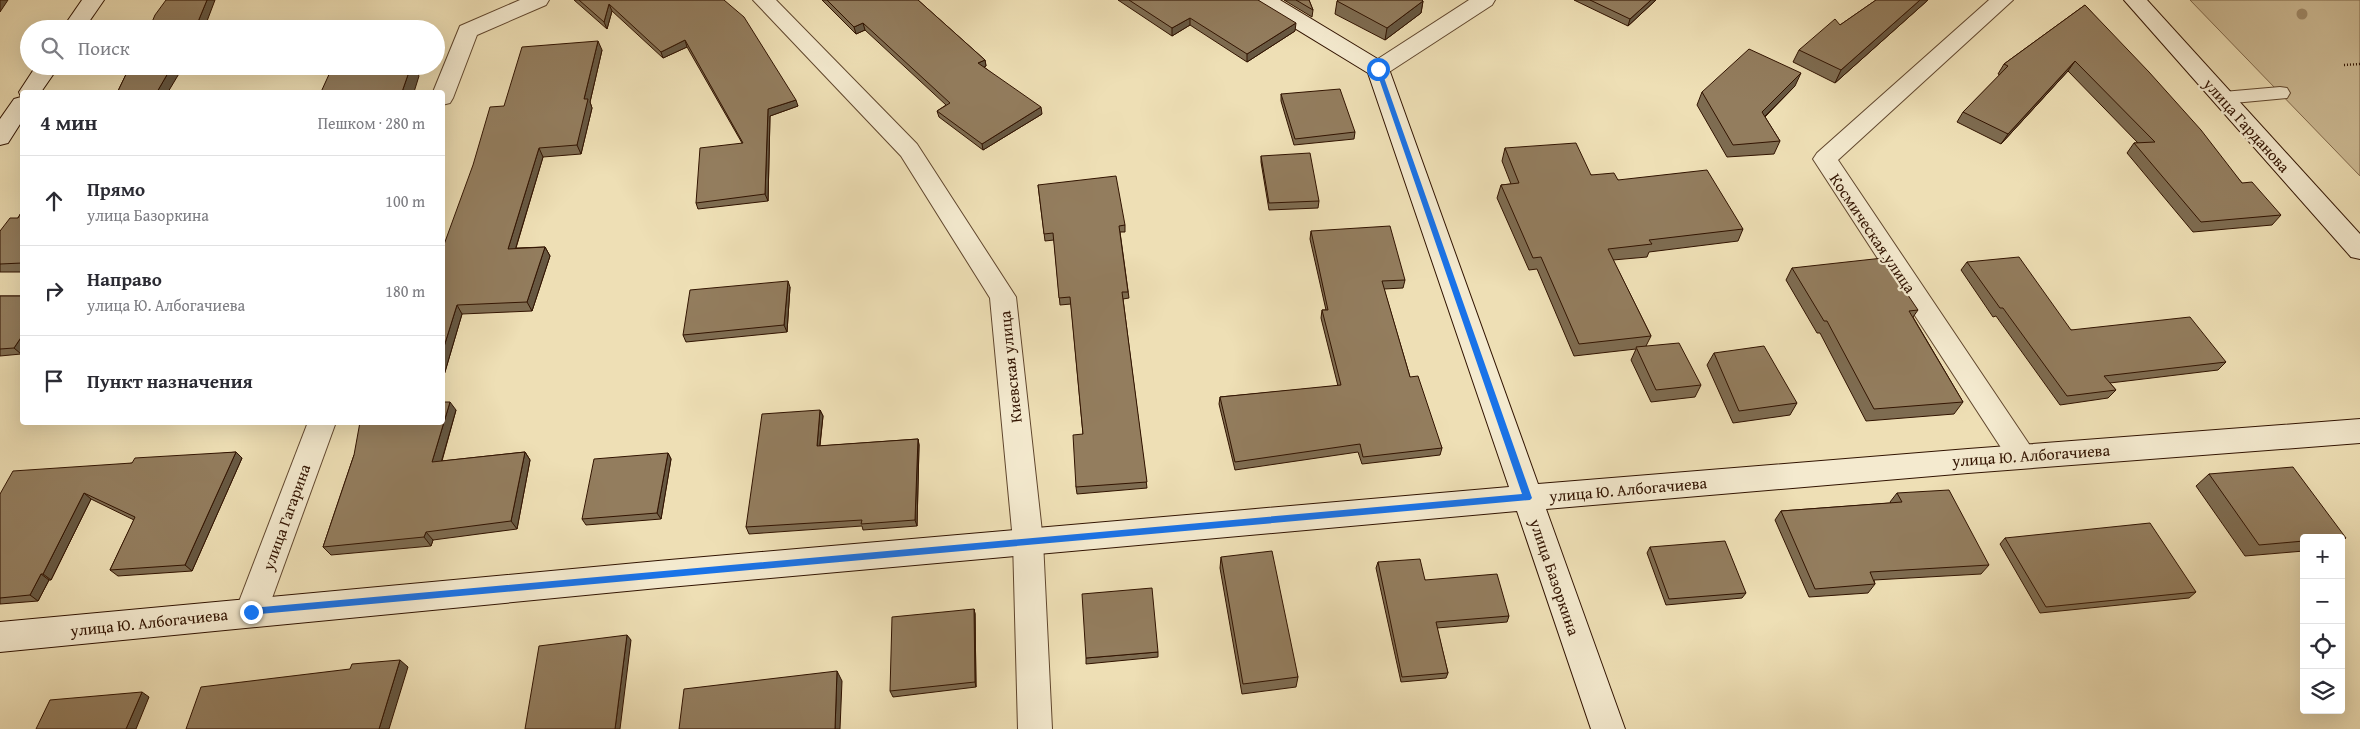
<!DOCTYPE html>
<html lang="ru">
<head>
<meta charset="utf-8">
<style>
  :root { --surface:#fff; --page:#f2f2f3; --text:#2b2b33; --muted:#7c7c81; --line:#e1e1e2 }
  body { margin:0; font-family:"Gentium Book Plus",serif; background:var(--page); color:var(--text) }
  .controls { position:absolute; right:15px; bottom:15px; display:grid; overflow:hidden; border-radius:5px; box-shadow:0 5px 20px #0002 }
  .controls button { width:45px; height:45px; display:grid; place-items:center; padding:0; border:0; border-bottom:1px solid var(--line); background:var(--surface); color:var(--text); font:25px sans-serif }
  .stop { position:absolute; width:15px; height:15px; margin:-11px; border:4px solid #1a73e8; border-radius:50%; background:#fff }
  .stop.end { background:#1a73e8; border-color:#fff; box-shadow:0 1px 5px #0008 }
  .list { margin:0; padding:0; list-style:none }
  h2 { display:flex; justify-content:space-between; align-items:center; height:65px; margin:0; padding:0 20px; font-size:21px }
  h2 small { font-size:16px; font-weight:400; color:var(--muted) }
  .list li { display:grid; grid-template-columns:32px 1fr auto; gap:15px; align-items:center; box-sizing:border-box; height:90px; padding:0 20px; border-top:1px solid var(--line) }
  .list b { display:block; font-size:19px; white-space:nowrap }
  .list p { margin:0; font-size:16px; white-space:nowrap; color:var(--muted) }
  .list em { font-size:16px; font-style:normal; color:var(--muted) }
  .icon { flex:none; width:28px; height:28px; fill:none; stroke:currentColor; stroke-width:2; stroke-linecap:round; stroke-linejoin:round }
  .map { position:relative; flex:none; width:2360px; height:729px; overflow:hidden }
  .search { position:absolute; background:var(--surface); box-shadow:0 5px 20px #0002; left:20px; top:20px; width:425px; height:55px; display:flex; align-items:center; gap:12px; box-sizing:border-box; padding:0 18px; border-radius:28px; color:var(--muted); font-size:19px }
  .panel { position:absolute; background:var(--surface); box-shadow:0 5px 20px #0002; left:20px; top:90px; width:425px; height:335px; border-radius:5px }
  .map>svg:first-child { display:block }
</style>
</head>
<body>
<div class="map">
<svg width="2360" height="729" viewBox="0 0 2360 729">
  <rect width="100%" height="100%" fill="#eedfb5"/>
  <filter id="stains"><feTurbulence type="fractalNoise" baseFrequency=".004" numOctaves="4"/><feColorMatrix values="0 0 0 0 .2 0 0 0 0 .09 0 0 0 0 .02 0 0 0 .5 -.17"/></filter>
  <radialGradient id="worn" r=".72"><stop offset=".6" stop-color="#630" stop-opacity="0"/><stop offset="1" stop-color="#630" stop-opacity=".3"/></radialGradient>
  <path fill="#cebc96" stroke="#80684b" d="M 2190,0 L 2360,0 L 2360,176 Z"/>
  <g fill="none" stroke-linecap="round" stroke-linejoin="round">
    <defs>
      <path id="lane" d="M 2280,87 L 2287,88 L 2290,93 L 2287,98 L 2223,104 L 2216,103 L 2213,98 L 2216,93 L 2223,92 Z"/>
      <g id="street">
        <path d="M 520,0 L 549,0 L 546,5 L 477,35 L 453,98 L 450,103 L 442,105 L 442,92 L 433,92 L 460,26 Z"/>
        <path d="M 753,0 L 776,0 L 917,144 L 1016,297 L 1043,541 L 1052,729 L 1018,729 L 1013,541 L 990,298 L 901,156 Z"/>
        <path d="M 1469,0 L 1495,0 L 1492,5 L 1386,74 L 1378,76 L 1370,74 L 1367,69 L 1370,64 Z"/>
        <path d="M 1989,0 L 2013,0 L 1838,160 L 2031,447 L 2036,455 L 2031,463 L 2021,467 L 2011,463 L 1813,159 L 1817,153 Z"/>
        <path d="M 308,422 L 336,422 L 267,612 L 262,622 L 251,626 L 240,622 L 235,612 Z"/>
      </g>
      <g id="secondary">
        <path d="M 82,0 L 104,0 L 84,29 L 62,29 Z"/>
        <path d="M 1254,0 L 1280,0 L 1386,64 L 1389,69 L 1538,484 L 1968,449 L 2360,419 L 2360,443 L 1968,473 L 1546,509 L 1625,729 L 1591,729 L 1517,511 L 658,588 L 0,652 L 0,622 L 658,561 L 1509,487 L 1368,73 L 1257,5 Z"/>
        <path d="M 2124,0 L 2147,0 L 2360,234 L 2360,259 L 2351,257 Z"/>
        <path d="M 36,66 L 59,66 L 41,92 L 22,92 L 22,121 L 8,143 L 0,145 L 0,119 L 14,99 L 21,97 L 19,92 Z"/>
      </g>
    </defs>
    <use href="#lane" stroke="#60462d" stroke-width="2"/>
    <use href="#street" stroke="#60462d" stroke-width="2"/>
    <use href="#secondary" stroke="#311300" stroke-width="2"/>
    <path stroke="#311300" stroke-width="2.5" stroke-dasharray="1 2" stroke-linecap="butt" d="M 2344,65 L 2360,64"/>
    <use href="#lane" fill="#f4eacf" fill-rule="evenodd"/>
    <use href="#street" fill="#f4eacf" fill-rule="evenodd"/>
    <use href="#secondary" fill="#f4eacf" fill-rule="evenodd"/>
  </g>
  <circle fill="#a08b6a" cx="2302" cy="14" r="5.5"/>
  <g fill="#7e6c51" stroke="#311300">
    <path d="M 574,0 L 724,0 L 798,106 L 770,116 L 768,201 L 698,209 L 696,203 L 742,143 L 687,47 L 663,58 L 612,11 L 607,29 Z"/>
    <path d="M 822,0 L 918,0 L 985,60 L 986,66 L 984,67 L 1042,114 L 983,150 L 939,117 L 937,111 L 946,105 L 865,30 L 856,34 Z"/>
    <path d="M 1118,0 L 1258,0 L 1295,31 L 1247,62 L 1190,25 L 1172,36 Z"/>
    <path d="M 1284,0 L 1309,0 L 1313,10 L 1312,17 Z"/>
    <path d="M 1574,0 L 1656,0 L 1628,26 Z"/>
    <path d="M 1876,0 L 1928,0 L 1835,83 L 1793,62 L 1799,50 L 1840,25 Z"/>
    <path d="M 1337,1 L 1423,1 L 1421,13 L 1385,40 L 1335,14 Z"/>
    <path d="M 2085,5 L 2242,183 L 2281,215 L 2272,225 L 2193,232 L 2127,153 L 2134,143 L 2138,143 L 2068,71 L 2001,144 L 1957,122 L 1963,112 L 2000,75 L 1998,74 L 2004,64 Z"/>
    <path d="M 602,50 L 590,102 L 592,108 L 581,154 L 543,157 L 516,248 L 545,247 L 550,256 L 532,311 L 462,314 L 442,382 L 442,250 L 504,106 Z"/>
    <path d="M 130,66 L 189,66 L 188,71 L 180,72 L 118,91 Z"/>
    <path d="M 1795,86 L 1765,117 L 1780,141 L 1774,154 L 1727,157 L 1697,105 L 1702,92 Z"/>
    <path d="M 1281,94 L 1355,132 L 1354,139 L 1294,145 L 1281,101 Z"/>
    <path d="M 1505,148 L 1591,175 L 1618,180 L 1743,229 L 1738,241 L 1649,252 L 1647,257 L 1613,260 L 1651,336 L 1646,346 L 1701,385 L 1695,397 L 1651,402 L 1631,360 L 1636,349 L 1574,356 L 1537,269 L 1529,270 L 1497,198 L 1501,185 L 1511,184 L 1502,161 Z"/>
    <path d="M 1261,156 L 1319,201 L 1318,208 L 1269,210 L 1261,162 Z"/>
    <path d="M 1038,185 L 1125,225 L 1125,232 L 1120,232 L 1129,298 L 1123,299 L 1147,488 L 1077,494 L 1076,487 L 1083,434 L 1071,304 L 1060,305 L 1054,240 L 1045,241 Z"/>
    <path d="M 22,211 L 22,272 L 0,272 L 0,231 L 18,218 Z"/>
    <path d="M 1311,231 L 1405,280 L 1403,288 L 1384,289 L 1410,377 L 1442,448 L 1440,455 L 1362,464 L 1358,452 L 1235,470 L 1219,404 L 1220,397 L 1338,386 L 1321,318 L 1322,310 L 1326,310 L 1310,239 Z"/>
    <path d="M 1967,262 L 2071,330 L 2226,362 L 2218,370 L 2110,383 L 2116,390 L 2108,398 L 2060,405 L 1996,316 L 1993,317 L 1961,270 Z"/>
    <path d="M 1792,268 L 1918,310 L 1913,317 L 1963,402 L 1954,414 L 1866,421 L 1820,333 L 1817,333 L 1786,280 Z"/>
    <path d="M 790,287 L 787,332 L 686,342 L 683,335 Z"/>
    <path d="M 0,296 L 22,296 L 22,352 L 21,354 L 0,356 Z"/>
    <path d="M 1714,353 L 1797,403 L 1790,415 L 1733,423 L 1707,365 Z"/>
    <path d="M 456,410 L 442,461 L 525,452 L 530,460 L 517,529 L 433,540 L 431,546 L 331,555 L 323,547 L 354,455 Z"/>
    <path d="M 820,410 L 823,416 L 820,446 L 918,439 L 919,445 L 917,526 L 863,530 L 862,526 L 749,534 L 746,527 Z"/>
    <path d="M 236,452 L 242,458 L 192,571 L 118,576 L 110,570 L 134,520 L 91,499 L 51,580 L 49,580 L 38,601 L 0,604 L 0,494 L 132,463 Z"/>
    <path d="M 668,453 L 671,459 L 661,519 L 586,525 L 582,519 Z"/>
    <path d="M 2209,474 L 2346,538 L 2341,541 L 2341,538 L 2304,538 L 2304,551 L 2245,556 L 2196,486 Z"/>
    <path d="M 1897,493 L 1989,565 L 1981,574 L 1874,580 L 1875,584 L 1868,593 L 1809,597 L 1775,520 L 1781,511 L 1891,503 L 1890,502 Z"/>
    <path d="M 2005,538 L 2196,592 L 2189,598 L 2040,613 L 2000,544 Z"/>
    <path d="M 1650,547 L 1746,593 L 1742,598 L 1666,605 L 1647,553 Z"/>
    <path d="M 1221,557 L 1298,677 L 1296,687 L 1242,694 L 1220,568 Z"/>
    <path d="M 1378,562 L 1425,580 L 1509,616 L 1507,622 L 1437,628 L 1448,673 L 1446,678 L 1401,682 L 1376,568 Z"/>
    <path d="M 974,609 L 975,614 L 976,687 L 893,697 L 890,691 Z"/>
    <path d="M 1158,652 L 1158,657 L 1086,664 L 1086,658 Z"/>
  </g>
  <g fill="#675842" stroke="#311300">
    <path d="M 0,0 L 8,0 L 0,12 Z"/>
    <path d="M 207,0 L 215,0 L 204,29 L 195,29 Z"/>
    <path d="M 1651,0 L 1656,0 L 1628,26 L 1630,19 Z"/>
    <path d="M 1920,0 L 1928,0 L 1835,83 L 1841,70 Z"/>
    <path d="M 1423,1 L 1421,13 L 1385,40 L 1387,28 Z"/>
    <path d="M 609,4 L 612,11 L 607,29 L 604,22 Z"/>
    <path d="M 1190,18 L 1190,25 L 1172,36 L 1172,28 Z"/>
    <path d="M 863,23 L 865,30 L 856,34 L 854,27 Z"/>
    <path d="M 1296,23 L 1295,31 L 1247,62 L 1247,54 Z"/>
    <path d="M 685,40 L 687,47 L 663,58 L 661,52 Z"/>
    <path d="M 598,41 L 602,50 L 590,102 L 592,108 L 581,154 L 577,145 L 584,99 Z"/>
    <path d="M 985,60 L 986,66 L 979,70 L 978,63 Z"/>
    <path d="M 2075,61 L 2068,71 L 2001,144 L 2008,134 Z"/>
    <path d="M 172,66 L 176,66 L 180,72 L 168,92 L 157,92 Z"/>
    <path d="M 184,66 L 189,66 L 188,71 Z"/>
    <path d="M 411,66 L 414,66 L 419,76 L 414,92 L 402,92 Z"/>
    <path d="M 1801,73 L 1795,86 L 1756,125 L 1762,112 Z"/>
    <path d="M 796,100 L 798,106 L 770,116 L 768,201 L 765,194 L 768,109 Z"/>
    <path d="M 1041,107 L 1042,114 L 983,150 L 982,144 Z"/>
    <path d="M 539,148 L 543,157 L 513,257 L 508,249 Z"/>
    <path d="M 545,247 L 550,256 L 532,311 L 527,302 Z"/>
    <path d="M 788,281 L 790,287 L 787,332 L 784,325 Z"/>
    <path d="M 457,305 L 462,314 L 442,382 L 442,353 Z"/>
    <path d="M 22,336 L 22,352 L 21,354 L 14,348 Z"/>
    <path d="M 450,402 L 456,410 L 439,470 L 432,462 Z"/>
    <path d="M 820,410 L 823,416 L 819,452 L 817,446 Z"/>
    <path d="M 918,439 L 919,445 L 917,526 L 915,520 Z"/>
    <path d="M 236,452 L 242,458 L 192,571 L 185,565 Z"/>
    <path d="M 525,452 L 530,460 L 517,529 L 511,521 Z"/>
    <path d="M 668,453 L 671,459 L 661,519 L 657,513 Z"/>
    <path d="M 84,493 L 91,499 L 51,580 L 43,574 Z"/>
    <path d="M 426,532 L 433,540 L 431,546 L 424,537 Z"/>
    <path d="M 41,574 L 49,580 L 38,601 L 30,595 Z"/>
    <path d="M 974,609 L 975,614 L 976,687 L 975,682 Z"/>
    <path d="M 627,635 L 631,640 L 620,729 L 615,729 Z"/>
    <path d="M 400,660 L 408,667 L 389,729 L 379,729 Z"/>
    <path d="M 837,671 L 842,681 L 840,729 L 835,729 Z"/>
    <path d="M 142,692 L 149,697 L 136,729 L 126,729 Z"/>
  </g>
  <g fill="#937d5e" stroke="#311300">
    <path d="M 166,0 L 207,0 L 195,29 L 149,29 L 155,15 Z"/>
    <path d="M 579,0 L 724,0 L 744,17 L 796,100 L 768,109 L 765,194 L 696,203 L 700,148 L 743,143 L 685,40 L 661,52 L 609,4 L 604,22 Z"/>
    <path d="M 827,0 L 918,0 L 985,60 L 978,63 L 1041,107 L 982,144 L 937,111 L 950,103 L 863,23 L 854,27 Z"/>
    <path d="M 1129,0 L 1258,0 L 1296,23 L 1247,54 L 1190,18 L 1172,28 Z"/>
    <path d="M 1296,0 L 1309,0 L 1313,10 Z"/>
    <path d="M 1338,0 L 1422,0 L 1423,1 L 1387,28 L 1337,1 Z"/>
    <path d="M 1590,0 L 1651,0 L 1630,19 Z"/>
    <path d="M 1876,0 L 1920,0 L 1841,70 L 1799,50 L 1835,19 L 1840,25 Z"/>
    <path d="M 2085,5 L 2149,72 L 2201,130 L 2242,183 L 2252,182 L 2281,215 L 2201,222 L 2134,143 L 2155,142 L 2075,61 L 2008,134 L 1963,112 L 2008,66 L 2004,64 Z"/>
    <path d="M 598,41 L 584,99 L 588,99 L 577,145 L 539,148 L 508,249 L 545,247 L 527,302 L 457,305 L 442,353 L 442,250 L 473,165 L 490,107 L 504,106 L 522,47 Z"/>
    <path d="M 1749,49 L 1801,73 L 1762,112 L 1780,141 L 1733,145 L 1702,92 Z"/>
    <path d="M 130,66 L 172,66 L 157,92 L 97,92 L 98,91 L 118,91 Z"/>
    <path d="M 377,66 L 411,66 L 402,92 L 321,92 L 331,70 Z"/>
    <path d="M 1340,89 L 1355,132 L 1295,139 L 1281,94 Z"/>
    <path d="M 1576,143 L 1591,175 L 1614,173 L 1618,180 L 1707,170 L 1743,229 L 1649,240 L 1652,244 L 1608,249 L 1651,336 L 1579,344 L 1541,257 L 1533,258 L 1501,185 L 1519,183 L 1505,148 Z"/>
    <path d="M 1310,153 L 1319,201 L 1269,203 L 1261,156 Z"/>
    <path d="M 1116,176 L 1125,225 L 1119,226 L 1128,292 L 1122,292 L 1147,482 L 1076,487 L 1073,435 L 1083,434 L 1070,297 L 1059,298 L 1053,233 L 1044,234 L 1038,185 Z"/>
    <path d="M 22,211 L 22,263 L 0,264 L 0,231 L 10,218 L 18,218 Z"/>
    <path d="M 1390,226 L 1405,280 L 1382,281 L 1410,377 L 1418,376 L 1442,448 L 1363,457 L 1360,444 L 1235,462 L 1220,397 L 1341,385 L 1322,310 L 1328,310 L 1311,231 Z"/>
    <path d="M 2019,257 L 2071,330 L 2190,317 L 2226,362 L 2104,376 L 2116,390 L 2067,396 L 2003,308 L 2000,308 L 1967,262 Z"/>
    <path d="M 1883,258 L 1918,310 L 1909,311 L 1963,402 L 1874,409 L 1827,321 L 1824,321 L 1792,268 Z"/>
    <path d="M 788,281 L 784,325 L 683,335 L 690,290 Z"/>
    <path d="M 0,296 L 22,296 L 22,336 L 14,348 L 0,349 Z"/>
    <path d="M 1679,343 L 1701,385 L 1656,390 L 1636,347 Z"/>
    <path d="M 1764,346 L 1797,403 L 1739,411 L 1714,353 Z"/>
    <path d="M 442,402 L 450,402 L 432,462 L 525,452 L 511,521 L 426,532 L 424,537 L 323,547 L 354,455 L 360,422 L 442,422 Z"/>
    <path d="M 820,410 L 817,446 L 918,439 L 915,520 L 861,524 L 862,520 L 746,527 L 762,414 Z"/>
    <path d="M 236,452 L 185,565 L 110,570 L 135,517 L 84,493 L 43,574 L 41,574 L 30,595 L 0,598 L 0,494 L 13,471 L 132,463 L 135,458 Z"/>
    <path d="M 668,453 L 657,513 L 582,519 L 594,459 Z"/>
    <path d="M 2293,467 L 2346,538 L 2304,538 L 2304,541 L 2259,545 L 2209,474 Z"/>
    <path d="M 1949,490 L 1989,565 L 1870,572 L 1875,584 L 1815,589 L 1781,511 L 1902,502 L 1897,493 Z"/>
    <path d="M 2150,523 L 2196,592 L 2046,607 L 2005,538 Z"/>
    <path d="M 1725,541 L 1746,593 L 1669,599 L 1650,547 Z"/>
    <path d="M 1272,551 L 1298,677 L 1243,684 L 1221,557 Z"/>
    <path d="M 1420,559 L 1425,580 L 1497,574 L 1509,616 L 1436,622 L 1448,673 L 1402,677 L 1378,562 Z"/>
    <path d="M 1152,588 L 1158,652 L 1086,658 L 1082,594 Z"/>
    <path d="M 974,609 L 975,682 L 890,691 L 892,617 Z"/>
    <path d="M 627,635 L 615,729 L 525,729 L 539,646 Z"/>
    <path d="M 400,660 L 379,729 L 186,729 L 201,687 L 350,669 L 352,664 Z"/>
    <path d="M 837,671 L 835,729 L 679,729 L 684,689 Z"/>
    <path d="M 142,692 L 126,729 L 36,729 L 50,700 Z"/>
  </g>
  <path fill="#1a73e8" d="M 1375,67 L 1381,69 L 1532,498 L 1530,500 L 248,615 L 246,612 L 251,608 L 1522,494 Z"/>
  <g text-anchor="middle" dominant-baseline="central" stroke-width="4.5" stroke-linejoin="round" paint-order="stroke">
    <g font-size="16" fill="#311300" stroke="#f4eacf">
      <text transform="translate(2247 125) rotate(48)">улица Гарданова</text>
      <text transform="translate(1873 233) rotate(56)">Космическая улица</text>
      <text transform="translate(1010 367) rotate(-96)">Киевская улица</text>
      <text transform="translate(2031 455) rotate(-4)">улица Ю. Албогачиева</text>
      <text transform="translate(1628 489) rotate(-5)">улица Ю. Албогачиева</text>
      <text transform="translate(286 517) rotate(-70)">улица Гагарина</text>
      <text transform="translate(1555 577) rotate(71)">улица Базоркина</text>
      <text transform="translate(149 622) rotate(-6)">улица Ю. Албогачиева</text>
    </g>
  </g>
  <rect width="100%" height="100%" filter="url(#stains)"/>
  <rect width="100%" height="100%" fill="url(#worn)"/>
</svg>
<div class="controls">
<button>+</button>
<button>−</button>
<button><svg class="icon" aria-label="locate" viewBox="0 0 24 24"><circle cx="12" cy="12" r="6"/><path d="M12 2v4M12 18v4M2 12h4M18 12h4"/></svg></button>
<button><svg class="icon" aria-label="layers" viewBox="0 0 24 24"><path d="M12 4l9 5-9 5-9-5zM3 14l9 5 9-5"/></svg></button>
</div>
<div class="stop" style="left:1378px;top:69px"></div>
<div class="stop end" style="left:251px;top:612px"></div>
<div class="search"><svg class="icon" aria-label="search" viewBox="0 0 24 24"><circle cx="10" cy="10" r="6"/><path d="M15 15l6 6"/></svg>Поиск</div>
<section class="panel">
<h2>4 мин<small>Пешком · 280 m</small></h2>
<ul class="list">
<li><svg class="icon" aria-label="ahead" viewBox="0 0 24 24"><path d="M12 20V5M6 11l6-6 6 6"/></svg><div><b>Прямо</b><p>улица Базоркина</p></div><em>100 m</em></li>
<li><svg class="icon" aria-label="right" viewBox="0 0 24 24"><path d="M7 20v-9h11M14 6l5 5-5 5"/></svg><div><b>Направо</b><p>улица Ю. Албогачиева</p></div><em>180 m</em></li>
<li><svg class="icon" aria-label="arrive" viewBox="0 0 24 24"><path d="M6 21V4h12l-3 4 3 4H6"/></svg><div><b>Пункт назначения</b></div></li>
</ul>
</section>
</div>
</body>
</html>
